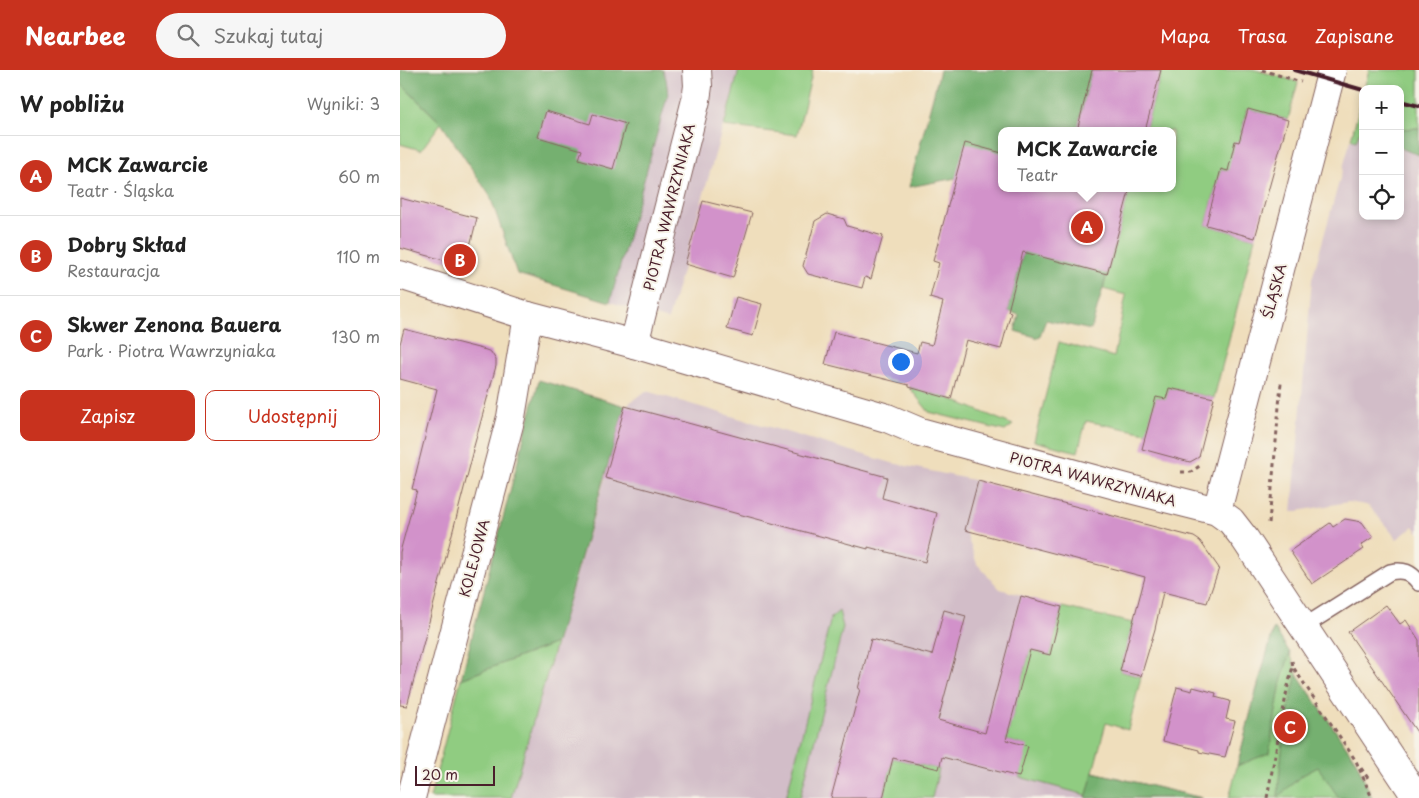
<!DOCTYPE html>
<html lang="pl">
<head>
<meta charset="utf-8">
<style>
  :root { --surface:#fff; --page:#f6f6f6; --text:#222; --muted:#767676; --line:#e0e0e0; --accent:#c8321e }
  body { margin:0; font-family:"Playpen Sans",sans-serif; background:var(--page); color:var(--text) }
  .controls { position:absolute; right:15px; top:15px; display:grid; overflow:hidden; border-radius:10px; box-shadow:0 2px 8px #0003 }
  .controls button { width:45px; height:45px; display:grid; place-items:center; padding:0; border:0; border-bottom:1px solid var(--line); background:var(--surface); color:var(--text); font:25px sans-serif }
  .scale { position:absolute; left:15px; bottom:12px; width:80px; box-sizing:border-box; padding-left:5px; border:2px solid #4a1f2b; border-top:0; font-size:14px; line-height:18px; white-space:nowrap; color:#4a1f2b; -webkit-text-stroke:4px #f7f3e8; paint-order:stroke }
  .you { position:absolute; left:500px; top:291px; width:18px; height:18px; margin:-12px; border:4px solid #fff; border-radius:50%; background:#1a73e8; box-shadow:0 0 0 8px #1a73e833 }
  .badge { display:grid; place-items:center; width:32px; height:32px; border-radius:50%; background:var(--accent); color:#fff; font-size:16px; font-weight:700 }
  .pin { position:absolute; translate:-50% -50%; border:2px solid #fff; box-shadow:0 1px 5px #0006 }
  .popup { position:absolute; left:598px; top:57px; width:178px; height:65px; box-sizing:border-box; display:grid; place-content:center; border-radius:10px; background:var(--surface); filter:drop-shadow(0 1px 4px #0005); font-size:16px; white-space:nowrap; color:var(--muted) }
  .popup b { font-size:19px; color:var(--text) }
  .popup::after { content:''; position:absolute; left:50%; top:100%; margin-left:-10px; border:10px solid transparent; border-top-color:var(--surface) }
  .list { margin:0; padding:0; list-style:none }
  h2 { display:flex; justify-content:space-between; align-items:center; height:65px; margin:0; padding:0 20px; font-size:21px }
  h2 small { font-size:16px; font-weight:400; color:var(--muted) }
  .list li { display:grid; grid-template-columns:32px 1fr auto; gap:15px; align-items:center; box-sizing:border-box; height:80px; padding:0 20px; border-top:1px solid var(--line) }
  .list b { display:block; font-size:19px; white-space:nowrap }
  .list p { margin:0; font-size:16px; white-space:nowrap; color:var(--muted) }
  .list em { font-size:16px; font-style:normal; color:var(--muted) }
  .actions { display:flex; gap:10px; padding:15px 20px }
  .actions a { flex:1; padding:11px 0; border:1px solid var(--accent); border-radius:10px; text-align:center; font-size:18px; color:var(--accent) }
  .actions .main { background:var(--accent); color:#fff }
  .icon { flex:none; width:28px; height:28px; fill:none; stroke:currentColor; stroke-width:2; stroke-linecap:round; stroke-linejoin:round }
  .map { position:relative; flex:none; width:1019px; height:728px; overflow:hidden }
  header { display:flex; align-items:center; gap:30px; box-sizing:border-box; height:70px; padding:0 25px; background:var(--accent); color:#fff }
  header strong { font-size:24px }
  nav { display:flex; gap:28px; margin-inline-start:auto; font-size:18px }
  .search { width:350px; height:45px; background:var(--page); display:flex; align-items:center; gap:12px; box-sizing:border-box; padding:0 18px; border-radius:28px; color:var(--muted); font-size:19px }
  main { display:flex }
  aside { flex:1; background:var(--surface) }
  .map>svg:first-child { display:block }
</style>
</head>
<body>
<header>
<strong>Nearbee</strong>
<div class="search"><svg class="icon" aria-label="search" viewBox="0 0 24 24"><circle cx="10" cy="10" r="6"/><path d="M15 15l6 6"/></svg>Szukaj tutaj</div>
<nav><a>Mapa</a><a>Trasa</a><a>Zapisane</a></nav>
</header>
<main>
<aside>
<h2>W pobliżu<small>Wyniki: 3</small></h2>
<ul class="list">
<li><span class="badge">A</span><div><b>MCK Zawarcie</b><p>Teatr · Śląska</p></div><em>60 m</em></li>
<li><span class="badge">B</span><div><b>Dobry Skład</b><p>Restauracja</p></div><em>110 m</em></li>
<li><span class="badge">C</span><div><b>Skwer Zenona Bauera</b><p>Park · Piotra Wawrzyniaka</p></div><em>130 m</em></li>
</ul>
<div class="actions"><a class="main">Zapisz</a><a>Udostępnij</a></div>
</aside>
<div class="map">
<svg width="1019" height="728" viewBox="0 0 1019 728">
  <rect width="100%" height="100%" fill="#f7f3e8"/>
  <filter id="ink" filterUnits="userSpaceOnUse"><feTurbulence type="fractalNoise" baseFrequency=".02" numOctaves="2"/><feDisplacementMap in="SourceGraphic" scale="10" xChannelSelector="R" yChannelSelector="G"/><feConvolveMatrix kernelMatrix="1 2 1 2 8 2 1 2 1" color-interpolation-filters="sRGB"/></filter>
  <filter id="wash" filterUnits="userSpaceOnUse"><feTurbulence type="fractalNoise" baseFrequency=".0096" numOctaves="4" result="noise"/><feDisplacementMap in="SourceGraphic" scale="20" xChannelSelector="R" yChannelSelector="G"/><feGaussianBlur stdDeviation="1.12" result="paint"/><feColorMatrix in="noise" values="0 0 0 0 0 0 0 0 0 0 0 0 0 0 0 0 0 1.4 0 .05"/><feComposite in="paint" operator="in"/></filter>
  <g filter="url(#wash)">
    <rect width="100%" height="100%" fill="#efdebc"/>
    <g fill="#d2bdc8">
      <path d="M 263,0 L 339,0 L 268,250 L 210,232 L 268,24 L 266,9 Z"/>
      <path d="M 959,63 L 963,65 L 963,146 L 1000,146 L 1000,78 L 1019,85 L 1019,464 L 1014,456 L 997,469 L 970,437 L 966,435 L 948,432 L 892,442 L 912,209 L 951,69 L 956,71 Z"/>
      <path d="M 246,321 L 492,393 L 578,411 L 565,460 L 577,494 L 600,519 L 662,537 L 650,585 L 631,580 L 627,676 L 687,725 L 686,728 L 111,728 L 205,408 L 225,336 Z"/>
    </g>
    <g fill="#90cc81" stroke="#6d7656">
      <path d="M 339,0 L 413,0 L 397,65 L 324,56 Z"/>
      <path d="M 755,0 L 856,0 L 898,12 L 888,50 L 847,39 L 839,72 L 834,72 L 834,76 L 837,77 L 831,101 L 821,99 L 806,155 L 855,168 L 814,328 L 769,318 L 766,329 L 756,327 L 747,363 L 686,351 L 678,382 L 634,371 L 659,272 L 714,287 L 726,225 L 703,219 L 730,118 L 772,118 L 772,61 L 745,61 L 761,2 Z"/>
      <path d="M 969,0 L 1019,0 L 1019,58 L 1000,59 L 1000,19 L 964,19 Z"/>
      <path d="M 0,13 L 41,53 L 21,80 L 0,74 Z"/>
      <path d="M 963,24 L 963,63 L 959,63 L 956,71 L 951,69 Z"/>
      <path d="M 509,317 L 551,329 L 613,355 L 605,361 L 529,342 Z"/>
      <path d="M 662,537 L 733,553 L 720,601 L 741,607 L 728,660 L 706,653 L 693,702 L 802,728 L 686,728 L 686,725 L 619,707 L 627,676 L 606,670 L 630,580 L 650,585 Z"/>
      <path d="M 439,541 L 443,557 L 400,728 L 386,728 L 431,548 Z"/>
      <path d="M 874,558 L 890,583 L 897,604 L 956,691 L 972,728 L 829,728 L 856,622 Z"/>
      <path d="M 156,573 L 111,728 L 30,728 L 61,609 Z"/>
      <path d="M 493,688 L 539,699 L 532,728 L 483,728 Z"/>
    </g>
    <g fill="#74b06f" stroke="#5f684d">
      <path d="M 0,0 L 263,0 L 266,9 L 268,24 L 210,232 L 117,204 L 90,126 L 41,53 L 0,13 Z"/>
      <path d="M 540,0 L 692,0 L 677,61 L 602,61 L 602,83 L 556,108 L 509,117 Z"/>
      <path d="M 1019,58 L 1019,85 L 1000,78 L 1000,59 Z"/>
      <path d="M 640,118 L 707,204 L 691,260 L 646,250 L 639,268 L 615,261 L 619,245 L 608,241 Z"/>
      <path d="M 139,310 L 225,336 L 156,573 L 61,609 Z"/>
      <path d="M 874,558 L 890,583 L 881,612 L 869,683 L 837,696 L 856,622 Z"/>
      <path d="M 897,604 L 956,691 L 972,728 L 939,728 L 918,697 L 901,706 L 878,727 C 880,686 886,644 897,604 Z"/>
      <path d="M 693,702 L 802,728 L 686,728 Z"/>
    </g>
    <g id="blocks">
      <g fill="#d292ca">
        <path d="M 692,0 L 761,0 L 745,61 L 677,61 Z"/>
        <path d="M 848,39 L 888,50 L 855,168 L 806,155 L 821,99 L 828,101 L 835,71 L 839,72 Z"/>
        <path d="M 146,41 L 190,54 L 193,44 L 226,54 L 213,99 L 179,89 L 182,80 L 138,67 Z"/>
        <path d="M 565,73 L 602,83 L 602,118 L 730,118 L 707,204 L 623,182 L 608,241 L 611,242 L 601,279 L 566,270 L 551,329 L 509,317 L 509,315 L 425,294 L 434,262 L 517,283 L 520,272 L 532,275 L 543,232 L 530,228 L 539,193 L 533,191 Z"/>
        <path d="M 0,128 L 77,148 L 65,196 L 0,178 Z"/>
        <path d="M 303,131 L 352,143 L 333,208 L 285,194 Z"/>
        <path d="M 427,144 L 444,149 L 447,156 L 483,166 L 471,209 L 465,207 L 462,218 L 408,204 L 403,196 L 415,151 Z"/>
        <path d="M 336,227 L 362,234 L 353,266 L 327,259 Z"/>
        <path d="M 4,259 L 86,280 L 91,282 L 96,290 L 96,296 L 73,380 L 74,380 L 7,636 L 0,635 L 0,482 L 17,420 L 12,419 L 37,319 L 0,309 L 0,274 Z"/>
        <path d="M 769,318 L 814,328 L 799,387 L 790,392 L 742,379 L 756,327 L 766,329 Z"/>
        <path d="M 225,336 L 487,407 L 482,428 L 537,443 L 525,492 L 468,477 L 468,479 L 205,408 Z"/>
        <path d="M 578,411 L 794,467 L 800,471 L 819,498 L 807,533 L 763,522 L 755,559 L 741,606 L 720,601 L 745,507 L 565,460 Z"/>
        <path d="M 945,449 L 962,452 L 973,467 L 961,475 L 964,479 L 912,514 L 890,481 L 930,453 L 933,457 Z"/>
        <path d="M 621,526 L 662,537 L 650,585 L 630,580 L 606,670 L 628,676 L 619,707 L 542,687 L 539,699 L 493,688 L 483,728 L 431,728 L 460,619 L 458,619 L 471,569 L 532,585 L 544,540 L 566,546 L 538,650 L 585,663 Z"/>
        <path d="M 986,535 L 1000,554 L 1006,550 L 1019,570 L 1019,665 L 948,562 Z"/>
        <path d="M 777,617 L 792,621 L 793,617 L 816,623 L 815,627 L 830,631 L 826,649 L 835,651 L 825,687 L 799,682 L 799,680 L 763,671 Z"/>
      </g>
    </g>
  </g>
  <g filter="url(#ink)">
    <use href="#blocks" fill-opacity="0" stroke="#84625e" stroke-width="1"/>
    <g fill="none" stroke-linecap="round" stroke-linejoin="round">
      <defs>
        <path id="service" d="M 903,557 L 990,502 C 1003,499 1011,502 1019,513"/>
        <g id="minor">
          <path d="M 0,205 L 128,246 L 234,274 L 487,348 L 520,362 L 734,420 L 817,441 L 831,451 L 845,469 L 1017,728"/>
          <path d="M 234,274 L 296,30 L 298,16 L 297,0"/>
          <path d="M 817,441 L 932,0"/>
          <path d="M 11,728 L 111,347 L 128,246"/>
        </g>
      </defs>
      <use href="#service" stroke="#84625e" stroke-width="18"/>
      <use href="#minor" stroke="#84625e" stroke-width="30"/>
      <g stroke="#84625e" stroke-width="3" stroke-dasharray="4 4" stroke-linecap="butt">
        <path d="M 862,0 L 901,12"/>
        <path d="M 781,402 L 791,402 L 801,395"/>
        <path d="M 869,453 L 881,313"/>
        <path d="M 892,591 L 893,597 L 956,691 L 972,728"/>
        <path d="M 961,698 L 970,711"/>
        <path d="M 867,728 L 887,620 L 893,596"/>
      </g>
      <use href="#service" stroke="#fff" stroke-width="15"/>
      <use href="#minor" stroke="#fff" stroke-width="28"/>
      <g stroke="#4a1f2b" stroke-width="4">
        <path d="M 894,0 L 963,20"/>
        <path d="M 1000,31 L 1019,36"/>
      </g>
    </g>
  </g>
  <g text-anchor="middle" dominant-baseline="central" stroke-width="4" stroke-linejoin="round" paint-order="stroke">
    <g font-size="14" fill="#4a1f2b" stroke="#f7f3e8">
      <text transform="translate(269 137) rotate(-76)">PIOTRA WAWRZYNIAKA</text>
      <text transform="translate(874 221) rotate(-75)">ŚLĄSKA</text>
      <text transform="translate(693 409) rotate(15)">PIOTRA WAWRZYNIAKA</text>
      <text transform="translate(74 488) rotate(-75)">KOLEJOWA</text>
    </g>
  </g>
</svg>
<div class="controls">
<button>+</button>
<button>−</button>
<button><svg class="icon" aria-label="locate" viewBox="0 0 24 24"><circle cx="12" cy="12" r="6"/><path d="M12 2v4M12 18v4M2 12h4M18 12h4"/></svg></button>
</div>
<div class="scale">20 m</div>
<div class="you"></div>
<div class="pin badge" style="left:687px;top:157px">A</div>
<div class="popup"><b>MCK Zawarcie</b>Teatr</div>
<div class="pin badge" style="left:60px;top:190px">B</div>
<div class="pin badge" style="left:890px;top:657px">C</div>
</div>
</main>
</body>
</html>
